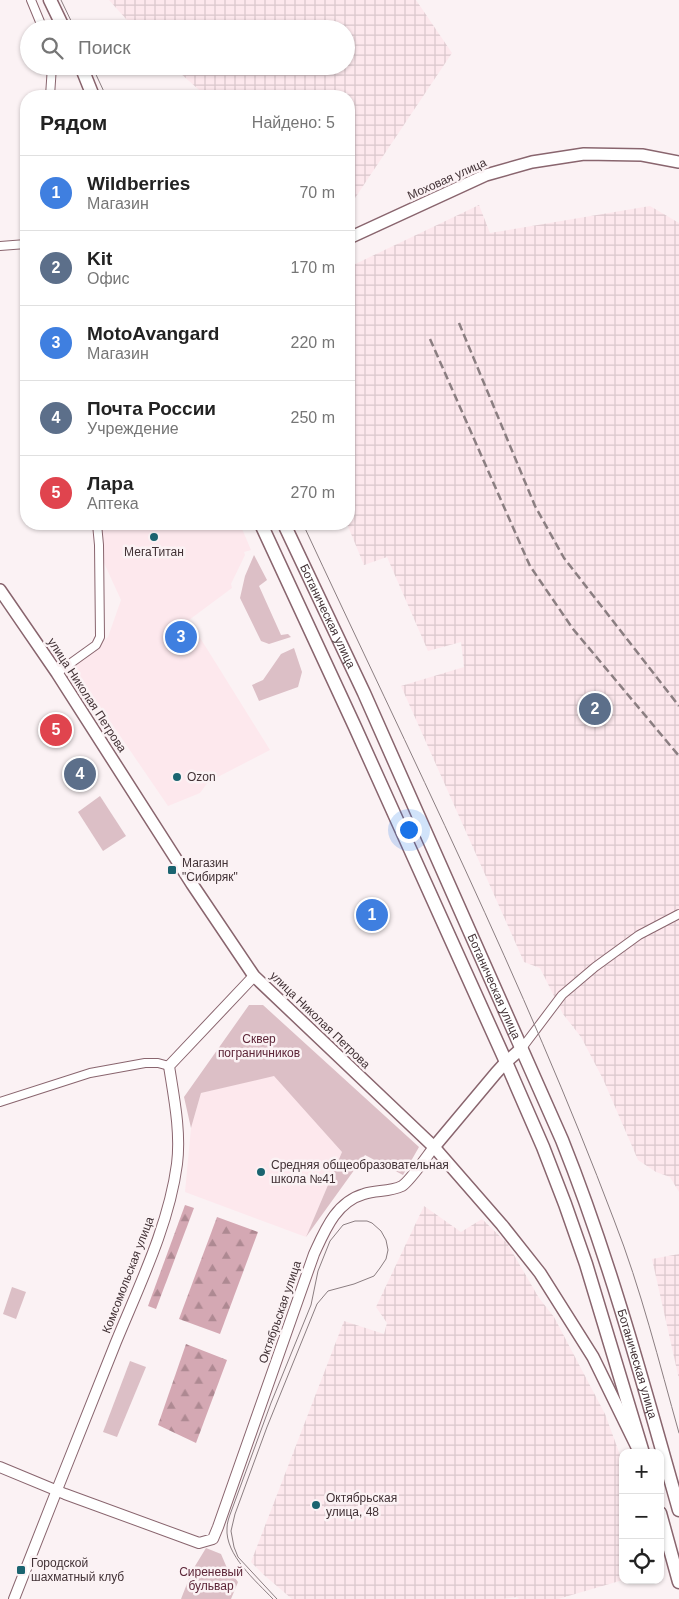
<!DOCTYPE html>
<html lang="ru">
<head>
<meta charset="utf-8">
<style>
  :root { --surface:#fff; --page:#f6f6f6; --text:#222; --muted:#767676; --line:#e0e0e0; --accent:#ea580c }
  body { margin:0; font-family:Helvetica,sans-serif; background:var(--page); color:var(--text) }
  .controls { position:absolute; right:15px; bottom:15px; display:grid; overflow:hidden; border-radius:10px; box-shadow:0 1px 4px #0004 }
  .controls button { width:45px; height:45px; display:grid; place-items:center; padding:0; border:0; border-bottom:1px solid var(--line); background:var(--surface); color:var(--text); font:25px sans-serif }
  .you { position:absolute; left:408px; top:829px; width:18px; height:18px; margin:-12px; border:4px solid #fff; border-radius:50%; background:#1a73e8; box-shadow:0 0 0 8px #1a73e833 }
  .badge { display:grid; place-items:center; width:32px; height:32px; border-radius:50%; background:var(--accent); color:#fff; font-size:16px; font-weight:700 }
  .pin { position:absolute; translate:-50% -50%; border:2px solid #fff; box-shadow:0 1px 5px #0006 }
  .list { margin:0; padding:0; list-style:none }
  h2 { display:flex; justify-content:space-between; align-items:center; height:65px; margin:0; padding:0 20px; font-size:21px }
  h2 small { font-size:16px; font-weight:400; color:var(--muted) }
  .list li { display:grid; grid-template-columns:32px 1fr auto; gap:15px; align-items:center; box-sizing:border-box; height:75px; padding:0 20px; border-top:1px solid var(--line) }
  .list b { display:block; font-size:19px; white-space:nowrap }
  .list p { margin:0; font-size:16px; white-space:nowrap; color:var(--muted) }
  .list em { font-size:16px; font-style:normal; color:var(--muted) }
  .icon { flex:none; width:28px; height:28px; fill:none; stroke:currentColor; stroke-width:2; stroke-linecap:round; stroke-linejoin:round }
  .map { position:relative; flex:none; width:679px; height:1599px; overflow:hidden }
  .search { position:absolute; background:var(--surface); box-shadow:0 1px 4px #0004; left:20px; top:20px; width:335px; height:55px; display:flex; align-items:center; gap:12px; box-sizing:border-box; padding:0 18px; border-radius:28px; color:var(--muted); font-size:19px }
  .panel { position:absolute; background:var(--surface); box-shadow:0 1px 4px #0004; left:20px; top:90px; width:335px; height:440px; border-radius:20px }
  .map>svg:first-child { display:block }
</style>
</head>
<body>
<div class="map">
<svg width="679" height="1599" viewBox="0 0 679 1599">
  <defs>
    <pattern id="industrial-grid" width="8" height="8" patternUnits="userSpaceOnUse" patternTransform="scale(1.25)"><rect width="8" height="8" fill="#fde8ed"/><path d="M0 4h8M4 0v8" fill="none" stroke="#dac7cc"/></pattern>
    <pattern id="forest-firs" width="22" height="20" patternUnits="userSpaceOnUse" patternTransform="scale(1.25)"><rect width="22" height="20" fill="#d4a8b3"/><path d="M5 1l3.5 6h-7zM16 11l3.5 6h-7z" fill="#ae8992"/></pattern>
  </defs>
  <rect width="100%" height="100%" fill="#fbf2f4"/>
  <g fill="#fde8ed">
    <path d="M 96,524 L 240,524 L 251,550 L 244,552 L 245,555 L 231,584 L 232,588 L 189,620 L 270,750 L 208,782 L 200,793 L 168,806 L 73,667 L 108,637 L 121,600 L 99,552 Z"/>
    <path d="M 274,1075 L 342,1152 L 306,1237 L 185,1192 L 191,1128 L 201,1093 Z"/>
  </g>
  <g fill="url(#industrial-grid)">
    <path d="M 109,0 L 416,0 L 452,53 L 349,207 L 349,96 L 206,96 L 172,66 L 346,66 L 346,29 L 135,29 Z"/>
    <path d="M 479,205 L 490,233 L 650,206 L 679,223 L 679,1192 L 670,1177 L 656,1172 L 638,1160 L 603,1079 L 581,1037 L 563,1014 L 540,968 L 524,962 L 401,686 L 464,667 L 461,642 L 428,651 L 387,557 L 364,565 L 347,524 L 349,524 L 349,267 Z"/>
    <path d="M 424,1206 L 461,1232 L 482,1219 L 507,1243 L 539,1298 L 554,1317 L 605,1414 L 623,1463 L 623,1580 L 558,1599 L 519,1599 L 517,1597 L 503,1599 L 292,1599 L 264,1575 L 251,1562 L 344,1321 L 384,1334 L 387,1323 L 376,1307 Z"/>
    <path d="M 679,1254 L 679,1379 L 652,1259 Z"/>
  </g>
  <g fill="#dcbfc6">
    <path d="M 254,555 L 267,580 L 259,586 L 281,635 L 288,634 L 291,637 L 269,644 L 261,641 L 240,598 L 245,576 Z"/>
    <path d="M 294,648 L 302,672 L 298,687 L 259,701 L 252,685 L 263,680 L 281,654 Z"/>
    <path d="M 100,796 L 126,836 L 103,851 L 78,812 Z"/>
    <path d="M 249,1005 L 263,1005 L 419,1147 L 403,1175 L 365,1155 L 306,1237 L 342,1152 L 274,1076 L 201,1093 L 191,1128 L 184,1097 Z"/>
    <path d="M 12,1287 L 26,1292 L 16,1319 L 3,1314 Z"/>
    <path d="M 130,1361 L 146,1367 L 117,1437 L 103,1432 Z"/>
    <path d="M 206,1548 L 221,1554 L 227,1568 L 238,1582 L 231,1599 L 181,1599 L 192,1571 Z"/>
  </g>
  <g fill="url(#forest-firs)">
    <path d="M 185,1205 L 194,1208 L 156,1309 L 148,1306 Z"/>
    <path d="M 217,1217 L 258,1232 L 220,1334 L 179,1319 Z"/>
    <path d="M 186,1344 L 227,1360 L 196,1443 L 158,1425 Z"/>
  </g>
  <g fill="none" stroke-linecap="round" stroke-linejoin="round">
    <defs>
      <g id="minor">
        <path d="M 31,0 L 43,29"/>
        <path d="M 50,96 L 52,66"/>
        <path d="M 0,246 L 26,244"/>
        <path d="M 57,673 L 96,645 L 100,637 L 99,545 L 97,524"/>
        <path d="M 522,1048 L 562,995 L 595,967 L 639,935 L 679,914"/>
        <path d="M 0,1102 L 90,1073 L 145,1063 L 158,1063 L 169,1066"/>
      </g>
      <g id="tertiary">
        <path d="M 0,1467 L 65,1494 L 199,1543 L 213,1539 L 218,1527 L 314,1254 C 325,1230 336,1202 364,1194 C 376,1190 390,1192 402,1186 C 410,1181 427,1156 434,1147"/>
        <path d="M 14,1599 C 48,1513 81,1428 116,1342 C 139,1286 169,1225 177,1164 C 181,1132 174,1098 169,1066 L 254,976"/>
      </g>
      <g id="secondary">
        <path d="M 349,238 L 486,175 L 532,162 L 584,154 L 642,155 L 679,162"/>
        <path d="M 0,590 L 57,673 L 192,884 L 254,976 L 434,1147 L 502,1225 L 540,1273 L 593,1357 L 637,1447"/>
        <path d="M 434,1147 L 496,1073 L 506,1062 L 522,1048"/>
      </g>
      <g id="primary">
        <path d="M 50,0 L 64,29"/>
        <path d="M 81,66 L 93,96"/>
        <path d="M 261,524 L 355,727 L 506,1062 L 543,1147 L 565,1204 L 586,1264 L 643,1453"/>
        <path id="s1" d="M 284,524 L 364,693 L 562,1140 C 610,1260 644,1386 679,1510"/>
        <path d="M 660,1513 L 679,1582"/>
      </g>
    </defs>
    <use href="#minor" stroke="#89656e" stroke-width="10"/>
    <use href="#tertiary" stroke="#89656e" stroke-width="12"/>
    <use href="#secondary" stroke="#89656e" stroke-width="14"/>
    <use href="#primary" stroke="#89656e" stroke-width="15"/>
    <use href="#minor" stroke="#fff" stroke-width="8"/>
    <use href="#tertiary" stroke="#fff" stroke-width="10"/>
    <use href="#secondary" stroke="#fff" stroke-width="11"/>
    <use href="#primary" stroke="#fff" stroke-width="12"/>
    <g stroke="#8b7e81" stroke-width="1">
      <path d="M 61,0 L 75,29"/>
      <path d="M 92,66 L 106,96"/>
      <path d="M 303,524 C 410,754 524,982 614,1220 C 641,1289 659,1362 679,1433"/>
      <path d="M 273,1599 C 256,1581 225,1555 227,1528 C 227,1523 229,1517 231,1512 L 271,1403 L 311,1305 L 318,1271 L 330,1241 L 343,1225 L 355,1221 L 367,1221 L 372,1223 L 381,1231 L 386,1240 L 388,1250 L 386,1259 L 380,1268 L 374,1276 L 354,1284 L 328,1291 L 317,1304 L 267,1427 L 235,1514 L 231,1531 L 234,1547 L 238,1557 L 277,1599"/>
    </g>
    <g stroke="#8b7e81" stroke-width="2.5" stroke-dasharray="8 4" stroke-linecap="butt">
      <path d="M 459,323 L 535,506 L 564,558 L 679,706"/>
      <path d="M 430,339 L 530,566 L 573,629 L 679,756"/>
    </g>
  </g>
  <g fill="#1a6470" stroke="#fbf2f4" stroke-width="2">
    <circle cx="154" cy="537" r="5"/>
    <circle cx="177" cy="777" r="5"/>
    <rect x="167" y="865" width="10" height="10" rx="2.5"/>
    <circle cx="261" cy="1172" r="5"/>
    <circle cx="316" cy="1505" r="5"/>
    <rect x="16" y="1565" width="10" height="10" rx="2.5"/>
  </g>
  <g text-anchor="middle" dominant-baseline="central" stroke-width="5" stroke-linejoin="round" paint-order="stroke">
    <g font-size="12" fill="#413135" stroke="#fbf2f4">
      <text transform="translate(447 179) rotate(-24)">Моховая улица</text>
      <text stroke="none"><textPath href="#s1" startOffset="102">Ботаническая улица</textPath></text>
      <text transform="translate(87 695) rotate(57)">улица Николая Петрова</text>
      <text stroke="none"><textPath href="#s1" startOffset="508">Ботаническая улица</textPath></text>
      <text transform="translate(320 1020) rotate(44)">улица Николая Петрова</text>
      <text transform="translate(128 1275) rotate(-69)">Комсомольская улица</text>
      <text transform="translate(280 1312) rotate(-71)">Октябрьская улица</text>
      <text stroke="none"><textPath href="#s1" startOffset="912">Ботаническая улица</textPath></text>
    </g>
    <g font-size="12" fill="#413135" stroke="#fbf2f4" text-anchor="start">
      <text x="154" y="552" text-anchor="middle">МегаТитан</text>
      <text x="187" y="777">Ozon</text>
      <text x="182" y="863">Магазин<tspan x="182" dy="14">"Сибиряк"</tspan></text>
      <text x="271" y="1165">Средняя общеобразовательная<tspan x="271" dy="14">школа №41</tspan></text>
      <text x="326" y="1498">Октябрьская<tspan x="326" dy="14">улица, 48</tspan></text>
      <text x="31" y="1563">Городской<tspan x="31" dy="14">шахматный клуб</tspan></text>
    </g>
    <g font-size="12" fill="#5d2638" stroke="#fbf2f4">
      <text x="259" y="1039">Сквер<tspan x="259" dy="14">пограничников</tspan></text>
      <text x="211" y="1572">Сиреневый<tspan x="211" dy="14">бульвар</tspan></text>
    </g>
  </g>
</svg>
<div class="controls">
<button>+</button>
<button>−</button>
<button><svg class="icon" aria-label="locate" viewBox="0 0 24 24"><circle cx="12" cy="12" r="6"/><path d="M12 2v4M12 18v4M2 12h4M18 12h4"/></svg></button>
</div>
<div class="you"></div>
<div class="pin badge" style="left:372px;top:915px;background:#3f7fe0">1</div>
<div class="pin badge" style="left:595px;top:709px;background:#5c6f8a">2</div>
<div class="pin badge" style="left:181px;top:637px;background:#3f7fe0">3</div>
<div class="pin badge" style="left:80px;top:774px;background:#5c6f8a">4</div>
<div class="pin badge" style="left:56px;top:730px;background:#e0444e">5</div>
<div class="search"><svg class="icon" aria-label="search" viewBox="0 0 24 24"><circle cx="10" cy="10" r="6"/><path d="M15 15l6 6"/></svg>Поиск</div>
<section class="panel">
<h2>Рядом<small>Найдено: 5</small></h2>
<ul class="list">
<li><span class="badge" style="background:#3f7fe0">1</span><div><b>Wildberries</b><p>Магазин</p></div><em>70 m</em></li>
<li><span class="badge" style="background:#5c6f8a">2</span><div><b>Kit</b><p>Офис</p></div><em>170 m</em></li>
<li><span class="badge" style="background:#3f7fe0">3</span><div><b>MotoAvangard</b><p>Магазин</p></div><em>220 m</em></li>
<li><span class="badge" style="background:#5c6f8a">4</span><div><b>Почта России</b><p>Учреждение</p></div><em>250 m</em></li>
<li><span class="badge" style="background:#e0444e">5</span><div><b>Лара</b><p>Аптека</p></div><em>270 m</em></li>
</ul>
</section>
</div>
</body>
</html>
